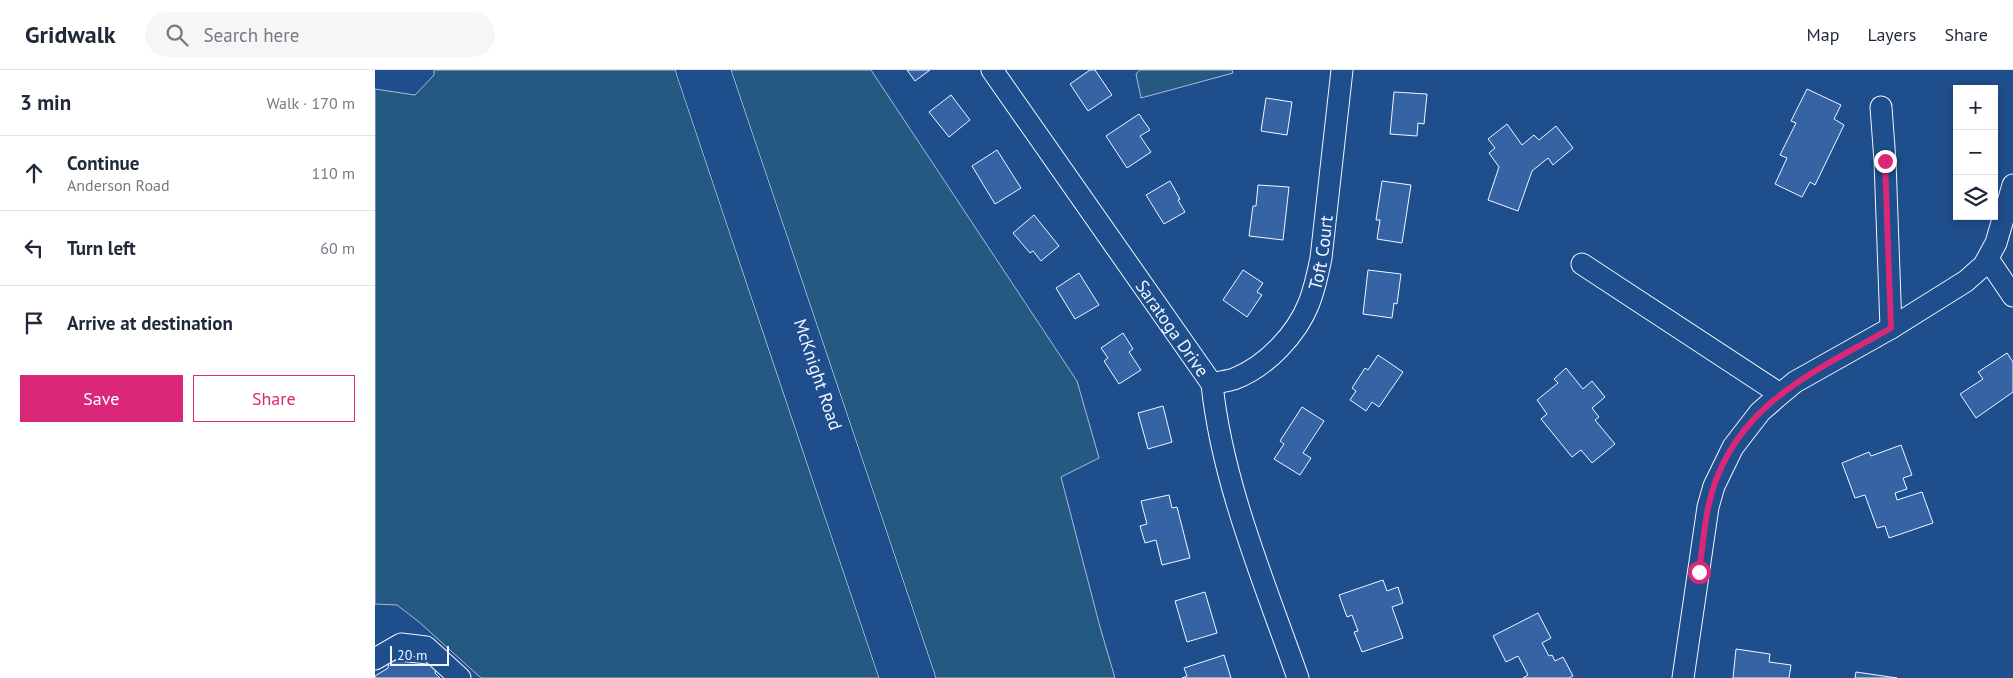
<!DOCTYPE html>
<html lang="en">
<head>
<meta charset="utf-8">
<style>
  :root { --surface:#fff; --page:#f6f6f7; --text:#1f2937; --muted:#747a83; --line:#e0e1e3; --accent:#db2777 }
  body { margin:0; font-family:"PT Sans",sans-serif; background:var(--page); color:var(--text) }
  .controls { position:absolute; right:15px; top:15px; display:grid; overflow:hidden; border-radius:0px; box-shadow:0 2px 8px #0003 }
  .controls button { width:45px; height:45px; display:grid; place-items:center; padding:0; border:0; border-bottom:1px solid var(--line); background:var(--surface); color:var(--text); font:25px sans-serif }
  .scale { position:absolute; left:15px; bottom:12px; width:59px; box-sizing:border-box; padding-left:5px; border:2px solid #f2f6ff; border-top:0; font-size:14px; line-height:18px; white-space:nowrap; color:#f2f6ff; -webkit-text-stroke:4px #1f4e8c; paint-order:stroke }
  .stop { position:absolute; width:15px; height:15px; margin:-11px; border:4px solid #db2777; border-radius:50%; background:#fff }
  .stop.end { background:#db2777; border-color:#fff; box-shadow:0 1px 5px #0008 }
  .list { margin:0; padding:0; list-style:none }
  h2 { display:flex; justify-content:space-between; align-items:center; height:65px; margin:0; padding:0 20px; font-size:21px }
  h2 small { font-size:16px; font-weight:400; color:var(--muted) }
  .list li { display:grid; grid-template-columns:32px 1fr auto; gap:15px; align-items:center; box-sizing:border-box; height:75px; padding:0 20px; border-top:1px solid var(--line) }
  .list b { display:block; font-size:19px; white-space:nowrap }
  .list p { margin:0; font-size:16px; white-space:nowrap; color:var(--muted) }
  .list em { font-size:16px; font-style:normal; color:var(--muted) }
  .actions { display:flex; gap:10px; padding:15px 20px }
  .actions a { flex:1; padding:11px 0; border:1px solid var(--accent); border-radius:0px; text-align:center; font-size:18px; color:var(--accent) }
  .actions .main { background:var(--accent); color:#fff }
  .icon { flex:none; width:28px; height:28px; fill:none; stroke:currentColor; stroke-width:2; stroke-linecap:round; stroke-linejoin:round }
  .map { position:relative; flex:none; width:1638px; height:608px; overflow:hidden }
  header { display:flex; align-items:center; gap:30px; box-sizing:border-box; height:70px; padding:0 25px; background:var(--surface); border-bottom:1px solid var(--line) }
  header strong { font-size:24px }
  nav { display:flex; gap:28px; margin-inline-start:auto; font-size:18px }
  .search { width:350px; height:45px; background:var(--page); display:flex; align-items:center; gap:12px; box-sizing:border-box; padding:0 18px; border-radius:28px; color:var(--muted); font-size:19px }
  main { display:flex }
  aside { flex:1; background:var(--surface) }
  .map>svg:first-child { display:block }
</style>
</head>
<body>
<header>
<strong>Gridwalk</strong>
<div class="search"><svg class="icon" aria-label="search" viewBox="0 0 24 24"><circle cx="10" cy="10" r="6"/><path d="M15 15l6 6"/></svg>Search here</div>
<nav><a>Map</a><a>Layers</a><a>Share</a></nav>
</header>
<main>
<aside>
<h2>3 min<small>Walk · 170 m</small></h2>
<ul class="list">
<li><svg class="icon" aria-label="ahead" viewBox="0 0 24 24"><path d="M12 20V5M6 11l6-6 6 6"/></svg><div><b>Continue</b><p>Anderson Road</p></div><em>110 m</em></li>
<li><svg class="icon" aria-label="left" viewBox="0 0 24 24"><path d="M17 20v-9H6M10 6l-5 5 5 5"/></svg><div><b>Turn left</b></div><em>60 m</em></li>
<li><svg class="icon" aria-label="arrive" viewBox="0 0 24 24"><path d="M6 21V4h12l-3 4 3 4H6"/></svg><div><b>Arrive at destination</b></div></li>
</ul>
<div class="actions"><a class="main">Save</a><a>Share</a></div>
</aside>
<div class="map">
<svg width="1638" height="608" viewBox="0 0 1638 608">
  <rect width="100%" height="100%" fill="#1f4e8c"/>
  <g fill="#245a82" stroke="#a8bbd7">
    <path d="M 59,0 L 315,0 L 519,608 L 106,608 L 44,552 L 22,535 L 0,534 L 0,19 L 40,25 L 59,5 Z"/>
    <path d="M 341,0 L 496,0 L 702,311 L 724,388 L 686,407 L 725,557 L 740,608 L 546,608 Z"/>
    <path d="M 765,0 L 857,0 L 858,3 L 766,28 L 761,4 Z"/>
  </g>
  <g fill="#3563a3" stroke="#f2f6ff">
    <path d="M 532,0 L 555,0 L 540,11 Z"/>
    <path d="M 715,0 L 720,0 L 737,25 L 713,41 L 695,14 Z"/>
    <path d="M 1432,19 L 1466,35 L 1459,49 L 1469,55 L 1440,115 L 1435,112 L 1427,127 L 1400,114 L 1412,88 L 1405,85 L 1421,53 L 1416,51 Z"/>
    <path d="M 1019,22 L 1052,24 L 1049,54 L 1043,53 L 1042,66 L 1015,64 Z"/>
    <path d="M 576,25 L 595,50 L 574,67 L 554,42 Z"/>
    <path d="M 891,28 L 917,32 L 912,65 L 886,61 Z"/>
    <path d="M 764,44 L 775,60 L 765,66 L 776,82 L 752,98 L 731,66 Z"/>
    <path d="M 1132,54 L 1147,75 L 1159,65 L 1164,70 L 1181,56 L 1198,78 L 1178,95 L 1173,88 L 1157,101 L 1143,141 L 1113,130 L 1124,97 L 1114,83 L 1120,78 L 1113,69 Z"/>
    <path d="M 622,80 L 646,118 L 620,134 L 597,96 Z"/>
    <path d="M 795,111 L 805,129 L 803,130 L 810,142 L 789,154 L 771,125 Z"/>
    <path d="M 1007,111 L 1036,115 L 1027,173 L 1002,169 L 1005,150 L 1001,150 Z"/>
    <path d="M 883,115 L 914,117 L 908,170 L 874,166 L 878,136 L 881,136 Z"/>
    <path d="M 659,145 L 684,176 L 666,191 L 658,181 L 655,183 L 638,163 Z"/>
    <path d="M 868,200 L 888,213 L 882,222 L 887,225 L 872,247 L 848,230 Z"/>
    <path d="M 993,200 L 1026,204 L 1022,234 L 1019,233 L 1017,248 L 988,244 Z"/>
    <path d="M 704,203 L 724,235 L 700,249 L 681,218 Z"/>
    <path d="M 748,263 L 758,279 L 754,282 L 766,300 L 744,314 L 729,291 L 733,288 L 726,278 Z"/>
    <path d="M 1632,283 L 1638,292 L 1638,322 L 1601,348 L 1585,324 L 1608,309 L 1603,302 Z"/>
    <path d="M 1003,285 L 1028,302 L 1004,337 L 997,332 L 991,341 L 975,330 L 981,321 L 977,318 L 990,298 L 993,300 Z"/>
    <path d="M 1191,298 L 1208,319 L 1217,311 L 1230,327 L 1217,338 L 1224,347 L 1220,350 L 1240,374 L 1217,393 L 1206,380 L 1197,387 L 1166,349 L 1172,344 L 1162,330 L 1183,313 L 1179,309 Z"/>
    <path d="M 788,336 L 797,372 L 773,379 L 763,343 Z"/>
    <path d="M 927,337 L 949,351 L 928,383 L 936,388 L 925,405 L 899,389 L 909,374 L 905,371 Z"/>
    <path d="M 1526,375 L 1537,405 L 1528,408 L 1532,419 L 1520,423 L 1522,430 L 1547,422 L 1558,453 L 1514,468 L 1510,456 L 1502,458 L 1490,425 L 1480,428 L 1467,393 L 1494,382 L 1496,386 Z"/>
    <path d="M 794,425 L 797,438 L 802,437 L 815,488 L 787,495 L 781,470 L 770,473 L 765,456 L 772,454 L 766,431 Z"/>
    <path d="M 1008,510 L 1012,521 L 1023,517 L 1028,533 L 1017,537 L 1028,568 L 987,582 L 979,562 L 983,561 L 977,545 L 972,547 L 964,525 Z"/>
    <path d="M 830,522 L 842,563 L 812,572 L 800,531 Z"/>
    <path d="M 1163,543 L 1176,568 L 1167,573 L 1174,586 L 1177,585 L 1180,591 L 1188,587 L 1198,606 L 1194,608 L 1148,608 L 1153,605 L 1143,586 L 1131,592 L 1118,566 Z"/>
    <path d="M 1361,579 L 1395,584 L 1394,592 L 1416,595 L 1414,608 L 1358,608 Z"/>
    <path d="M 849,585 L 856,608 L 807,608 L 812,606 L 809,598 Z"/>
    <path d="M 14,590 L 61,595 L 60,603 L 65,608 L 0,608 L 0,606 L 13,598 Z"/>
    <path d="M 1481,602 L 1522,608 L 1480,608 Z"/>
  </g>
  <g fill="none" stroke-linecap="round" stroke-linejoin="round">
    <defs>
      <g id="minor">
        <path id="s1" d="M 617,0 L 837,314 C 847,413 890,514 923,608"/>
        <path d="M 1506,37 L 1510,91 L 1516,258"/>
        <path d="M 1613,189 L 1638,226"/>
        <path d="M 1207,194 L 1405,324"/>
        <path id="s2" d="M 837,314 C 844,312 852,311 859,309 C 891,297 922,264 934,233 C 940,218 943,203 946,188 L 967,0"/>
        <path d="M 0,589 L 26,574 L 51,577 L 85,608"/>
        <path d="M 1308,608 L 1333,437 L 1339,416 L 1358,377 L 1385,342 L 1402,327 L 1420,312 L 1516,258 L 1591,211 L 1609,195 L 1621,173 L 1638,115"/>
      </g>
      <g id="highway">
        <path d="M 315,0 L 519,608"/>
        <path id="s3" d="M 341,0 L 546,608"/>
      </g>
    </defs>
    <use href="#minor" stroke="#f2f6ff" stroke-width="23"/>
    <use href="#highway" stroke="#f2f6ff" stroke-width="29"/>
    <use href="#minor" stroke="#1f4e8c" stroke-width="21"/>
    <use href="#highway" stroke="#1f4e8c" stroke-width="28"/>
  </g>
  <g fill="none" stroke-linecap="round" stroke-linejoin="round">
    <path stroke="#db2777" stroke-width="6" d="M 1324,502 C 1327,481 1329,459 1333,438 C 1354,337 1437,303 1516,258 L 1510,91"/>
  </g>
  <g text-anchor="middle" dominant-baseline="central" stroke-width="4" stroke-linejoin="round" paint-order="stroke">
    <g font-size="18" fill="#f2f6ff" stroke="#1f4e8c">
      <text stroke="none"><textPath href="#s2" startOffset="184">Toft Court</textPath></text>
      <text stroke="none"><textPath href="#s1" startOffset="315">Saratoga Drive</textPath></text>
      <text stroke="none"><textPath href="#s3" startOffset="321">McKnight Road</textPath></text>
    </g>
  </g>
</svg>
<div class="controls">
<button>+</button>
<button>−</button>
<button><svg class="icon" aria-label="layers" viewBox="0 0 24 24"><path d="M12 4l9 5-9 5-9-5zM3 14l9 5 9-5"/></svg></button>
</div>
<div class="scale">20 m</div>
<div class="stop" style="left:1324px;top:502px"></div>
<div class="stop end" style="left:1510px;top:91px"></div>
</div>
</main>
</body>
</html>
